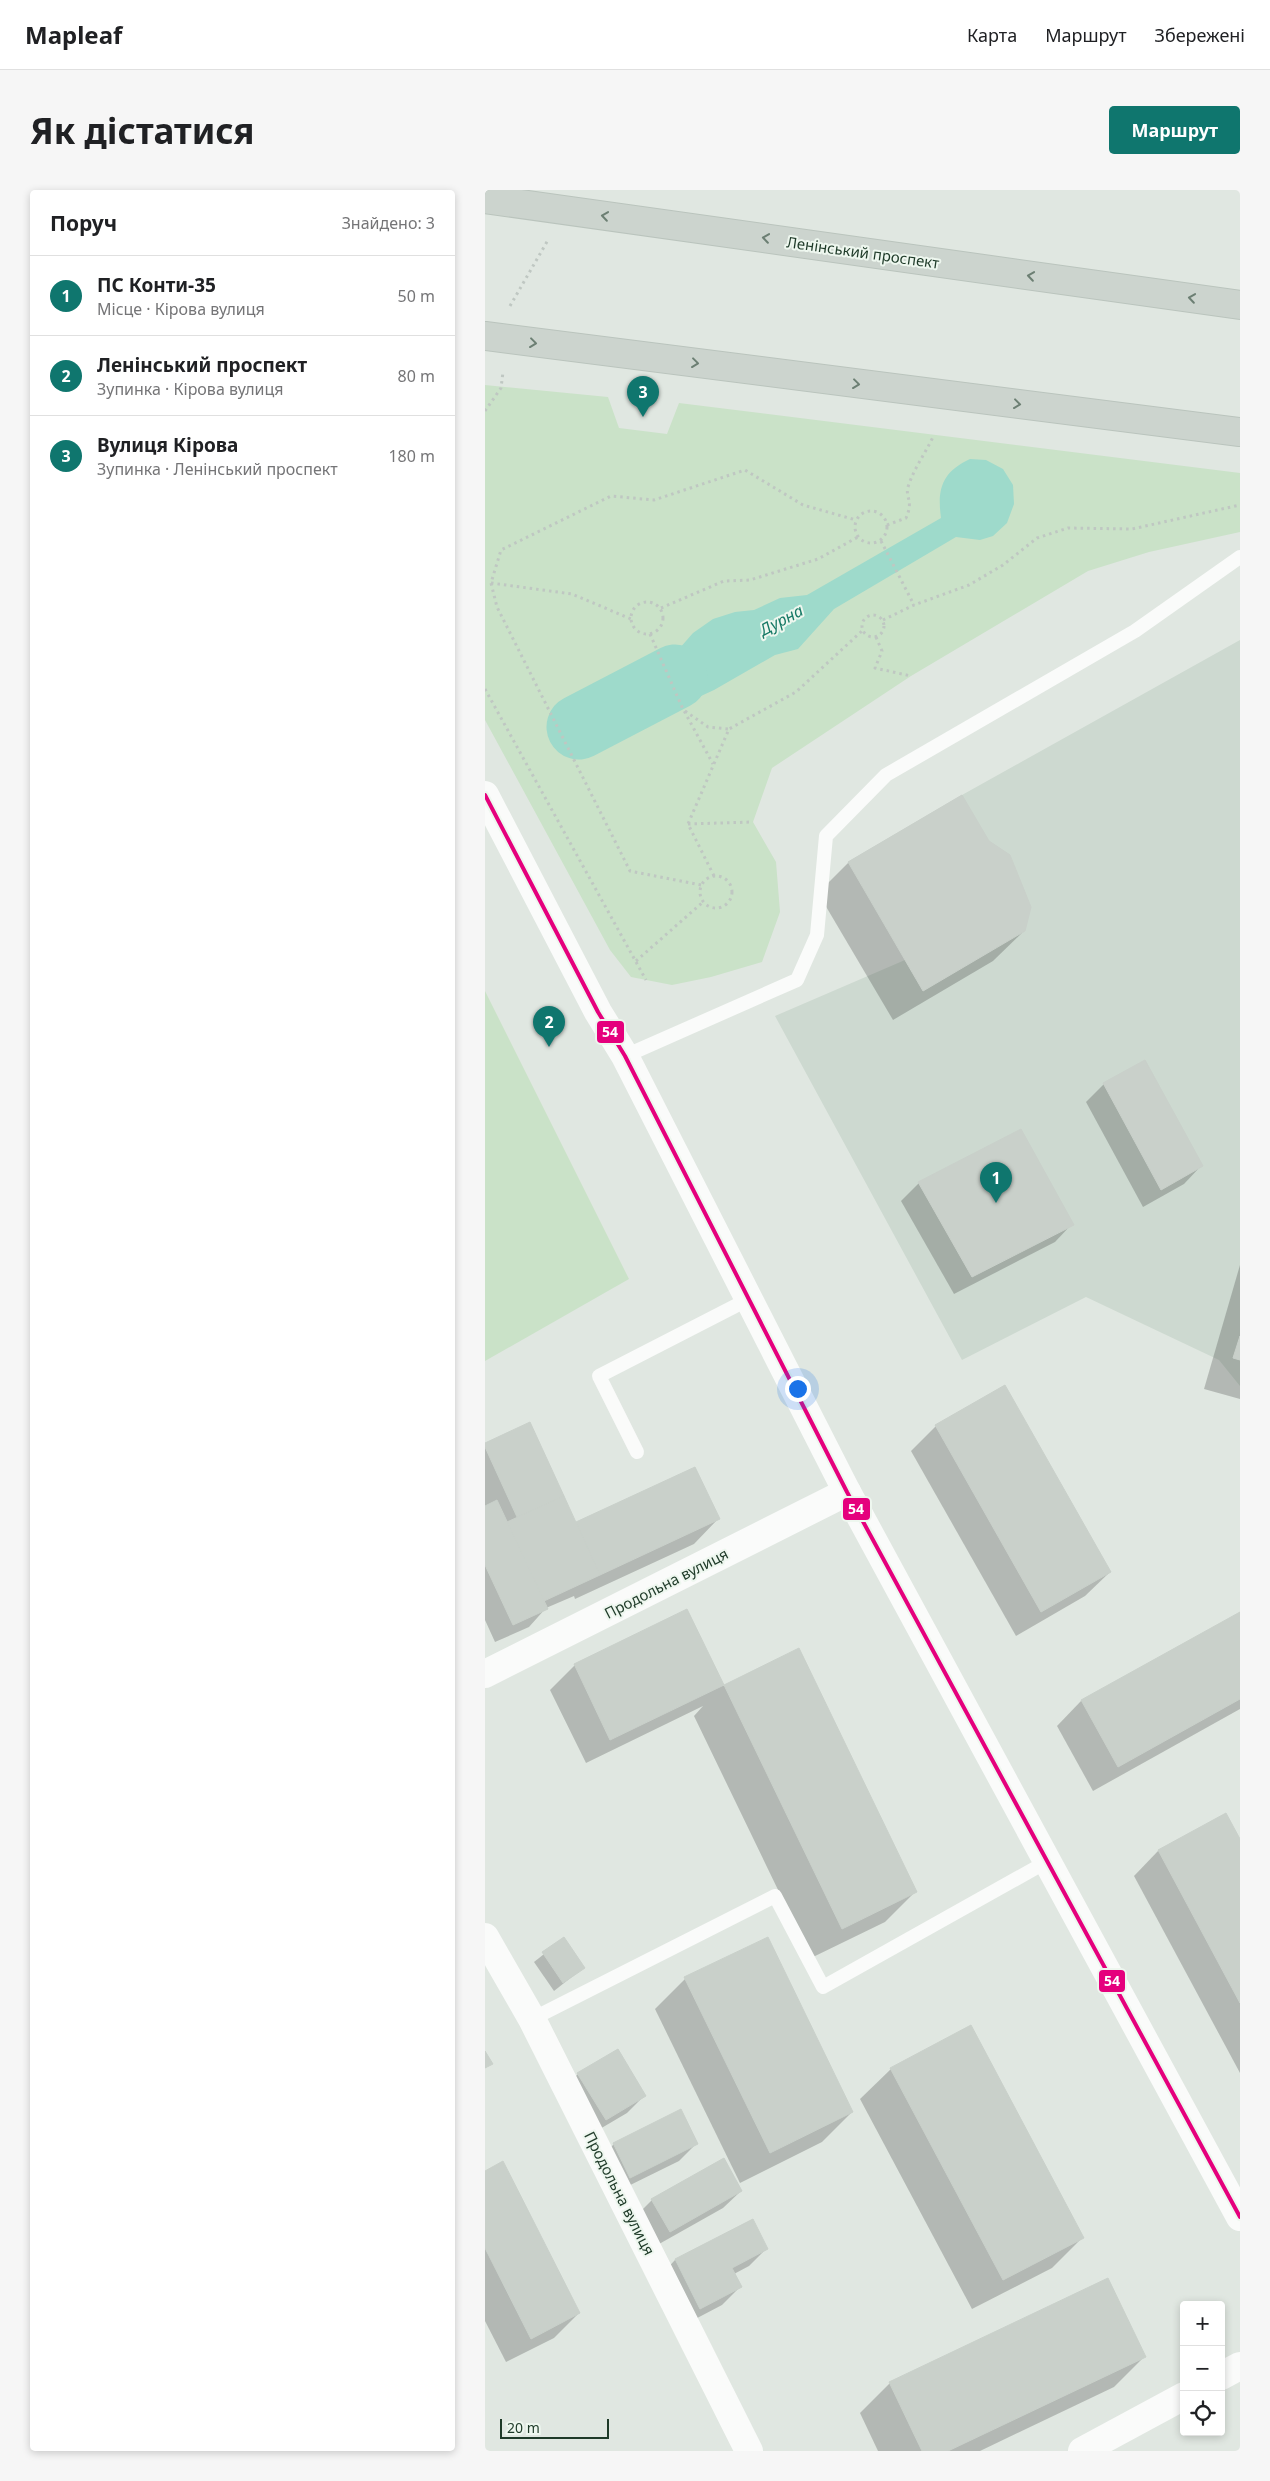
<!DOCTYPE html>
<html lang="uk">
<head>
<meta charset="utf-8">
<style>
  :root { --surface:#fff; --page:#f6f6f6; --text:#202124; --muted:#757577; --line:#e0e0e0; --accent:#0f766e }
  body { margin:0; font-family:"Noto Sans",sans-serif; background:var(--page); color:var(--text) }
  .controls { position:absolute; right:15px; bottom:15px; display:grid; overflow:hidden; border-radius:5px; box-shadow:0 2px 8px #0003 }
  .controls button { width:45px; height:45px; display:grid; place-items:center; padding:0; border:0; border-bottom:1px solid var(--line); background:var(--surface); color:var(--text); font:25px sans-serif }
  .scale { position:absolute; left:15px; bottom:12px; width:109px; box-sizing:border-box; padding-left:5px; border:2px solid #1e3a28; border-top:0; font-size:14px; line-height:18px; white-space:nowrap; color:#1e3a28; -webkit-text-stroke:4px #eef7ef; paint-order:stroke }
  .you { position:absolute; left:312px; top:1198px; width:18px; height:18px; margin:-12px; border:4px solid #fff; border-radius:50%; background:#1a73e8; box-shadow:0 0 0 8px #1a73e833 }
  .badge { display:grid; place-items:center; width:32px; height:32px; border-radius:50%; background:var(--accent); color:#fff; font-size:16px; font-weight:700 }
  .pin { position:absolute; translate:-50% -41px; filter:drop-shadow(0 1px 2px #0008) }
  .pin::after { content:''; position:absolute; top:26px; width:18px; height:15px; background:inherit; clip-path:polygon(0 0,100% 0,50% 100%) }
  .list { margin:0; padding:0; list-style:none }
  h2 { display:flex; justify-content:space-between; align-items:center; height:65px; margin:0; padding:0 20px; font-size:21px }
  h2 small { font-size:16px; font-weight:400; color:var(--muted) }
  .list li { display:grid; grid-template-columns:32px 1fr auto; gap:15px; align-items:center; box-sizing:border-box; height:80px; padding:0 20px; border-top:1px solid var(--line) }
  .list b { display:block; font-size:19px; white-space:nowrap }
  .list p { margin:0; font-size:16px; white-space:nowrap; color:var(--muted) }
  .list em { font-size:16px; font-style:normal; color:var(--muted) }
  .icon { flex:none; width:28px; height:28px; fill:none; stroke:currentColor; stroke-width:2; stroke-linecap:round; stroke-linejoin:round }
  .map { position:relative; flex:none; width:755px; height:2261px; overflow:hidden; border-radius:5px }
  header { display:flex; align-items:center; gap:30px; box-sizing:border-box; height:70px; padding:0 25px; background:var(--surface); border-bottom:1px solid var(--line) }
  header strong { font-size:24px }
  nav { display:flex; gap:28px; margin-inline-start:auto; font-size:18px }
  .intro { display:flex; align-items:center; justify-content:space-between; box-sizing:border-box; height:120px; padding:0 30px }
  h1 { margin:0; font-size:35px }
  .button { padding:12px 22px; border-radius:5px; background:var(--accent); color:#fff; font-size:18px; font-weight:700 }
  main { display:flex; gap:30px; padding:0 30px }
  aside { flex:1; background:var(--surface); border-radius:5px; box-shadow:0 2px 8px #0003 }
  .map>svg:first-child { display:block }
</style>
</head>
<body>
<header>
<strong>Mapleaf</strong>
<nav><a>Карта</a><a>Маршрут</a><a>Збережені</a></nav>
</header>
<div class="intro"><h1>Як дістатися</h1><a class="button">Маршрут</a></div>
<main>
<aside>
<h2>Поруч<small>Знайдено: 3</small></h2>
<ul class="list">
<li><span class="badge">1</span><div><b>ПС Конти-35</b><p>Місце · Кірова вулиця</p></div><em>50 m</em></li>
<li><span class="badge">2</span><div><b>Ленінський проспект</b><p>Зупинка · Кірова вулиця</p></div><em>80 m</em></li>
<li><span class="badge">3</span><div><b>Вулиця Кірова</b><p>Зупинка · Ленінський проспект</p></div><em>180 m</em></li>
</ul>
</aside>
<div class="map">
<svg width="755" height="2261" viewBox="0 0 755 2261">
  <rect width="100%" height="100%" fill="#e0e7e1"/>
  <path fill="#cdd9d0" d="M 755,450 L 755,1196 L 734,1170 L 601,1107 L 477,1170 L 290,826 L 420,770 L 363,672 L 477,605 Z"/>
  <g fill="#cae2c8">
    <path d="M 0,195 L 123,207 L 134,238 L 182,244 L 194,213 L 755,283 L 755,342 L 664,362 L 603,381 L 426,486 L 287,578 L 268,632 L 291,672 L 295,722 L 277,772 L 226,787 L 187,795 L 146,787 L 125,760 L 0,530 Z"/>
    <path d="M 0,801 L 144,1089 L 0,1171 Z"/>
  </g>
  <path fill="#9edacb" d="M 485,269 L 501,270 L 518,279 L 528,295 L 529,314 L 522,333 L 508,346 L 495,350 L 471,347 L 349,419 L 313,459 L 290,465 L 229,500 L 153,535 L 138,528 L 116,538 L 107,517 L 127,507 L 132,491 L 194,459 L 208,443 L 228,429 L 250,422 L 269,420 L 295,408 L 322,405 L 456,328 C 452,299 457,282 485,269 Z"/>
  <g fill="#0003">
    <path d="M 477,606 L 539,741 L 508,771 L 408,830 L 333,703 L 363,673 Z"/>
    <path d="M 660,871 L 716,976 L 699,994 L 658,1017 L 601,912 L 619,894 Z"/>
    <path d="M 434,993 L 587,1034 L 570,1052 L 469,1104 L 416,1011 Z"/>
    <path d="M 755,1075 L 755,1209 L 719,1199 Z"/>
    <path d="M 44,1234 L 90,1334 L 210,1278 L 233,1329 L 209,1354 L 90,1409 L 89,1406 L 61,1418 L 44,1437 L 10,1452 L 0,1430 L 0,1254 Z"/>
    <path d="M 451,1236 L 625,1382 L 600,1406 L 531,1446 L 426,1261 Z"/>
    <path d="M 202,1420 L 238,1496 L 314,1459 L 430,1702 L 400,1732 L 326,1768 L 209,1526 L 218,1516 L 101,1573 L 65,1500 L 90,1475 Z"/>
    <path d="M 755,1423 L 755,1519 L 608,1601 L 572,1536 L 596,1511 Z"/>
    <path d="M 740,1625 L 755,1652 L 755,1883 L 649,1686 L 673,1661 Z"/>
    <path d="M 78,1749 L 98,1778 L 69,1801 L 49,1772 Z"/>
    <path d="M 200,1789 L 367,1922 L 337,1952 L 255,1993 L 170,1819 Z"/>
    <path d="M 406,1879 L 597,2048 L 567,2078 L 487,2119 L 375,1909 Z"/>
    <path d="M 93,1884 L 159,1906 L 142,1923 L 103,1946 L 76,1901 Z"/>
    <path d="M 196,1921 L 212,1953 L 194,1971 L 127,2004 L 111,1972 L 129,1954 Z"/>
    <path d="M 0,1982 L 94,2123 L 69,2148 L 21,2172 L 0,2131 Z"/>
    <path d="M 256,2001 L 238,2018 L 167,2058 L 149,2028 L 167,2010 Z"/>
    <path d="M 267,2030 L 282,2058 L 264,2076 L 249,2084 L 255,2097 L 237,2115 L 197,2136 L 173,2088 L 190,2070 Z"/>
    <path d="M 659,2167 L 629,2197 L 495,2261 L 393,2261 L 375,2223 L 405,2193 Z"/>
  </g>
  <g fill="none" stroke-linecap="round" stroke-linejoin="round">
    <path stroke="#9edacb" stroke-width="65" d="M 94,537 L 190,487"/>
  </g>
  <g fill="#c9d0ca" stroke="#c9d0ca">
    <path d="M 477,605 L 504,651 L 525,665 L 546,717 L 540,741 L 438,801 L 363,672 Z"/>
    <path d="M 660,870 L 718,976 L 676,1000 L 618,893 Z"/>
    <path d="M 536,939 L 589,1035 L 487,1087 L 433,992 Z"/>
    <path d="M 755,1146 L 755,1170 L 748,1168 Z"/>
    <path d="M 520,1195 L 626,1382 L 556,1422 L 450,1235 Z"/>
    <path d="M 45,1232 L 79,1306 L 32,1327 L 0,1257 L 0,1253 Z"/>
    <path d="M 210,1277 L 235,1329 L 115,1385 L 91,1332 Z"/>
    <path d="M 79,1306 L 115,1385 L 59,1411 L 22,1332 Z"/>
    <path d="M 12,1310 L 63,1419 L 28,1435 L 0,1375 L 0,1316 Z"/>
    <path d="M 202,1419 L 239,1495 L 125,1550 L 89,1474 Z"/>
    <path d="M 755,1422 L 755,1509 L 633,1577 L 596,1510 Z"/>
    <path d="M 314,1458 L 432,1702 L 357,1739 L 239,1495 Z"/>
    <path d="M 741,1623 L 755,1649 L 755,1813 L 673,1660 Z"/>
    <path d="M 79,1747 L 100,1778 L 78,1793 L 57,1762 Z"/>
    <path d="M 283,1747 L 368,1922 L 285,1963 L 199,1787 Z"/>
    <path d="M 486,1835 L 599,2048 L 518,2090 L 405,1878 Z"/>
    <path d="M 133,1859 L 161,1906 L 121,1930 L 92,1883 Z"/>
    <path d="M 0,1861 L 8,1874 L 0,1878 Z"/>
    <path d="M 196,1919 L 213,1954 L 145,1988 L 128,1953 Z"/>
    <path d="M 239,1968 L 257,2001 L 185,2042 L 166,2009 Z"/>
    <path d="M 18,1971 L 95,2123 L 46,2149 L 0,2058 L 0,1981 Z"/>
    <path d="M 268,2029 L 283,2059 L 247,2078 L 257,2097 L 215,2119 L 190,2069 Z"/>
    <path d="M 623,2088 L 661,2167 L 463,2261 L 437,2261 L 404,2192 Z"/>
  </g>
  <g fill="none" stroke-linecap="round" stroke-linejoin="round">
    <defs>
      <g id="primary">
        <path d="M 0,9 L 755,115"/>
        <path d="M 0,146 L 755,242"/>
      </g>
    </defs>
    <use href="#primary" stroke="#bac4bd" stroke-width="30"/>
    <g stroke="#bfc7c2" stroke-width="3" stroke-dasharray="2.5 4" stroke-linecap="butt">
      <path d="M 25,116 L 63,50"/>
      <path d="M 0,221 L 16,198 L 18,182"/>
      <circle cx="386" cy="337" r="16"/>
      <path d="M 402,335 L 421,328 C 429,310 420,308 423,297 C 429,278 440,264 449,245"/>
      <path d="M 396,351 L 429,415"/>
      <path d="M 6,393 L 87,404 L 146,429"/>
      <circle cx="162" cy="428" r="16"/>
      <path d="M 176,418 L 239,391 L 265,390 L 333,369 L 373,347"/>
      <circle cx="388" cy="436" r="11"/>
      <path d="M 398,430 L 429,415 L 484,395 L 518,375 L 552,348 L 583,338 L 647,339 L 755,315"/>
      <path d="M 165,444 L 197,517 L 228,574"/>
      <path d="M 391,447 L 397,461 L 390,478 L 426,486"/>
      <path d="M 0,499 L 161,790"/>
      <path d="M 200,521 L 223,537 L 244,539"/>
      <path d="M 203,634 L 268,632"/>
      <circle cx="231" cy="702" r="16"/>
      <path d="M 229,686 L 203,634 L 244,539 L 311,502 L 378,440"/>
      <path d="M 216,695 L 145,681 L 12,417 L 6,393 L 16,360 L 126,306 L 169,310 L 260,280 L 318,315 L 371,330"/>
      <path d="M 151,771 L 218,712"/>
    </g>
    <g stroke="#fafbfa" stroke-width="14">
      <path d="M 140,866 L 312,790 L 332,745 L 341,646 L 401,585 L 650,441 L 755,367"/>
      <path d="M 152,1262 L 114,1186 L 262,1110"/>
      <path d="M 47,1829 L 290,1706 L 338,1797 L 563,1671"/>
    </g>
    <g stroke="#fafbfa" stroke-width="28">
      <path d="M 0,1484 L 362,1302"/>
      <path d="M 0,1747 L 47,1829 L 264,2261"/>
      <path d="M 736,2186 L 755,2176"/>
      <path d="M 597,2261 L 699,2206"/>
    </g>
    <path stroke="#fafbfa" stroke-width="28" d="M 0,605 L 113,822 L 140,866 L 362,1302 L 755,2027"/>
    <use href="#primary" stroke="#ccd4ce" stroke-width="28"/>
    <defs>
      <path id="bus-1" d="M 0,605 L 113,822 L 140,866 L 362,1302 L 755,2027"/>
    </defs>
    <use href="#bus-1" stroke="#eef7ef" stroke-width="8"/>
    <use href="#bus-1" stroke="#e5007d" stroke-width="4"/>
  </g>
  <defs><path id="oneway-chevron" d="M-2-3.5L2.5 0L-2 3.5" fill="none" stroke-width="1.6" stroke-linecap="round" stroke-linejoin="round" transform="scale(1.25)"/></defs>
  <g stroke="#6c7f73">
    <use href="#oneway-chevron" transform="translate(120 26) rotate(-172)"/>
    <use href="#oneway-chevron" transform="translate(281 48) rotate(-172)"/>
    <use href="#oneway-chevron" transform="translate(546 86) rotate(-172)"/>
    <use href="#oneway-chevron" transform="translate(707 108) rotate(-172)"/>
    <use href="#oneway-chevron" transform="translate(48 153) rotate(7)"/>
    <use href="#oneway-chevron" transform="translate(210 173) rotate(7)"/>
    <use href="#oneway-chevron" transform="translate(371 194) rotate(7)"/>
    <use href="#oneway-chevron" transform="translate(532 214) rotate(7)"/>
  </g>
  <g text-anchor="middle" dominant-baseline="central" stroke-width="4" stroke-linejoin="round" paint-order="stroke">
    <g font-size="15" fill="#1e3a28" stroke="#eef7ef">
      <text transform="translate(378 62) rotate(8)">Ленінський проспект</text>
      <text transform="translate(181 1393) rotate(-27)">Продольна вулиця</text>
      <text transform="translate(135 2003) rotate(63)">Продольна вулиця</text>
    </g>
    <g font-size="16" font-style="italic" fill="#167965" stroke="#eef7ef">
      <text transform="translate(296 430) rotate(-28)">Дурна</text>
    </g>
  </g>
  <g stroke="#eef7ef" stroke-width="2">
    <rect x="111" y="830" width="29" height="24" rx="5" fill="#e5007d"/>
    <rect x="357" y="1307" width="29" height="24" rx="5" fill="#e5007d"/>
    <rect x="613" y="1779" width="28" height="24" rx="5" fill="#e5007d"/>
  </g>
  <g font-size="14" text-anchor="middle" font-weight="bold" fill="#fff">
    <text x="125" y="847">54</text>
    <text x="371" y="1324">54</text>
    <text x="627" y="1796">54</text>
  </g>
</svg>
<div class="controls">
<button>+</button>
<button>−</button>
<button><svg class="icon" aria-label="locate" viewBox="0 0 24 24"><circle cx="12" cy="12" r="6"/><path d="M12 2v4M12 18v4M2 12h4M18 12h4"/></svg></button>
</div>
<div class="scale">20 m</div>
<div class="you"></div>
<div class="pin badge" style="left:511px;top:1013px">1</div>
<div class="pin badge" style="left:64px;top:857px">2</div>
<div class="pin badge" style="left:158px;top:227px">3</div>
</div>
</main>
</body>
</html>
